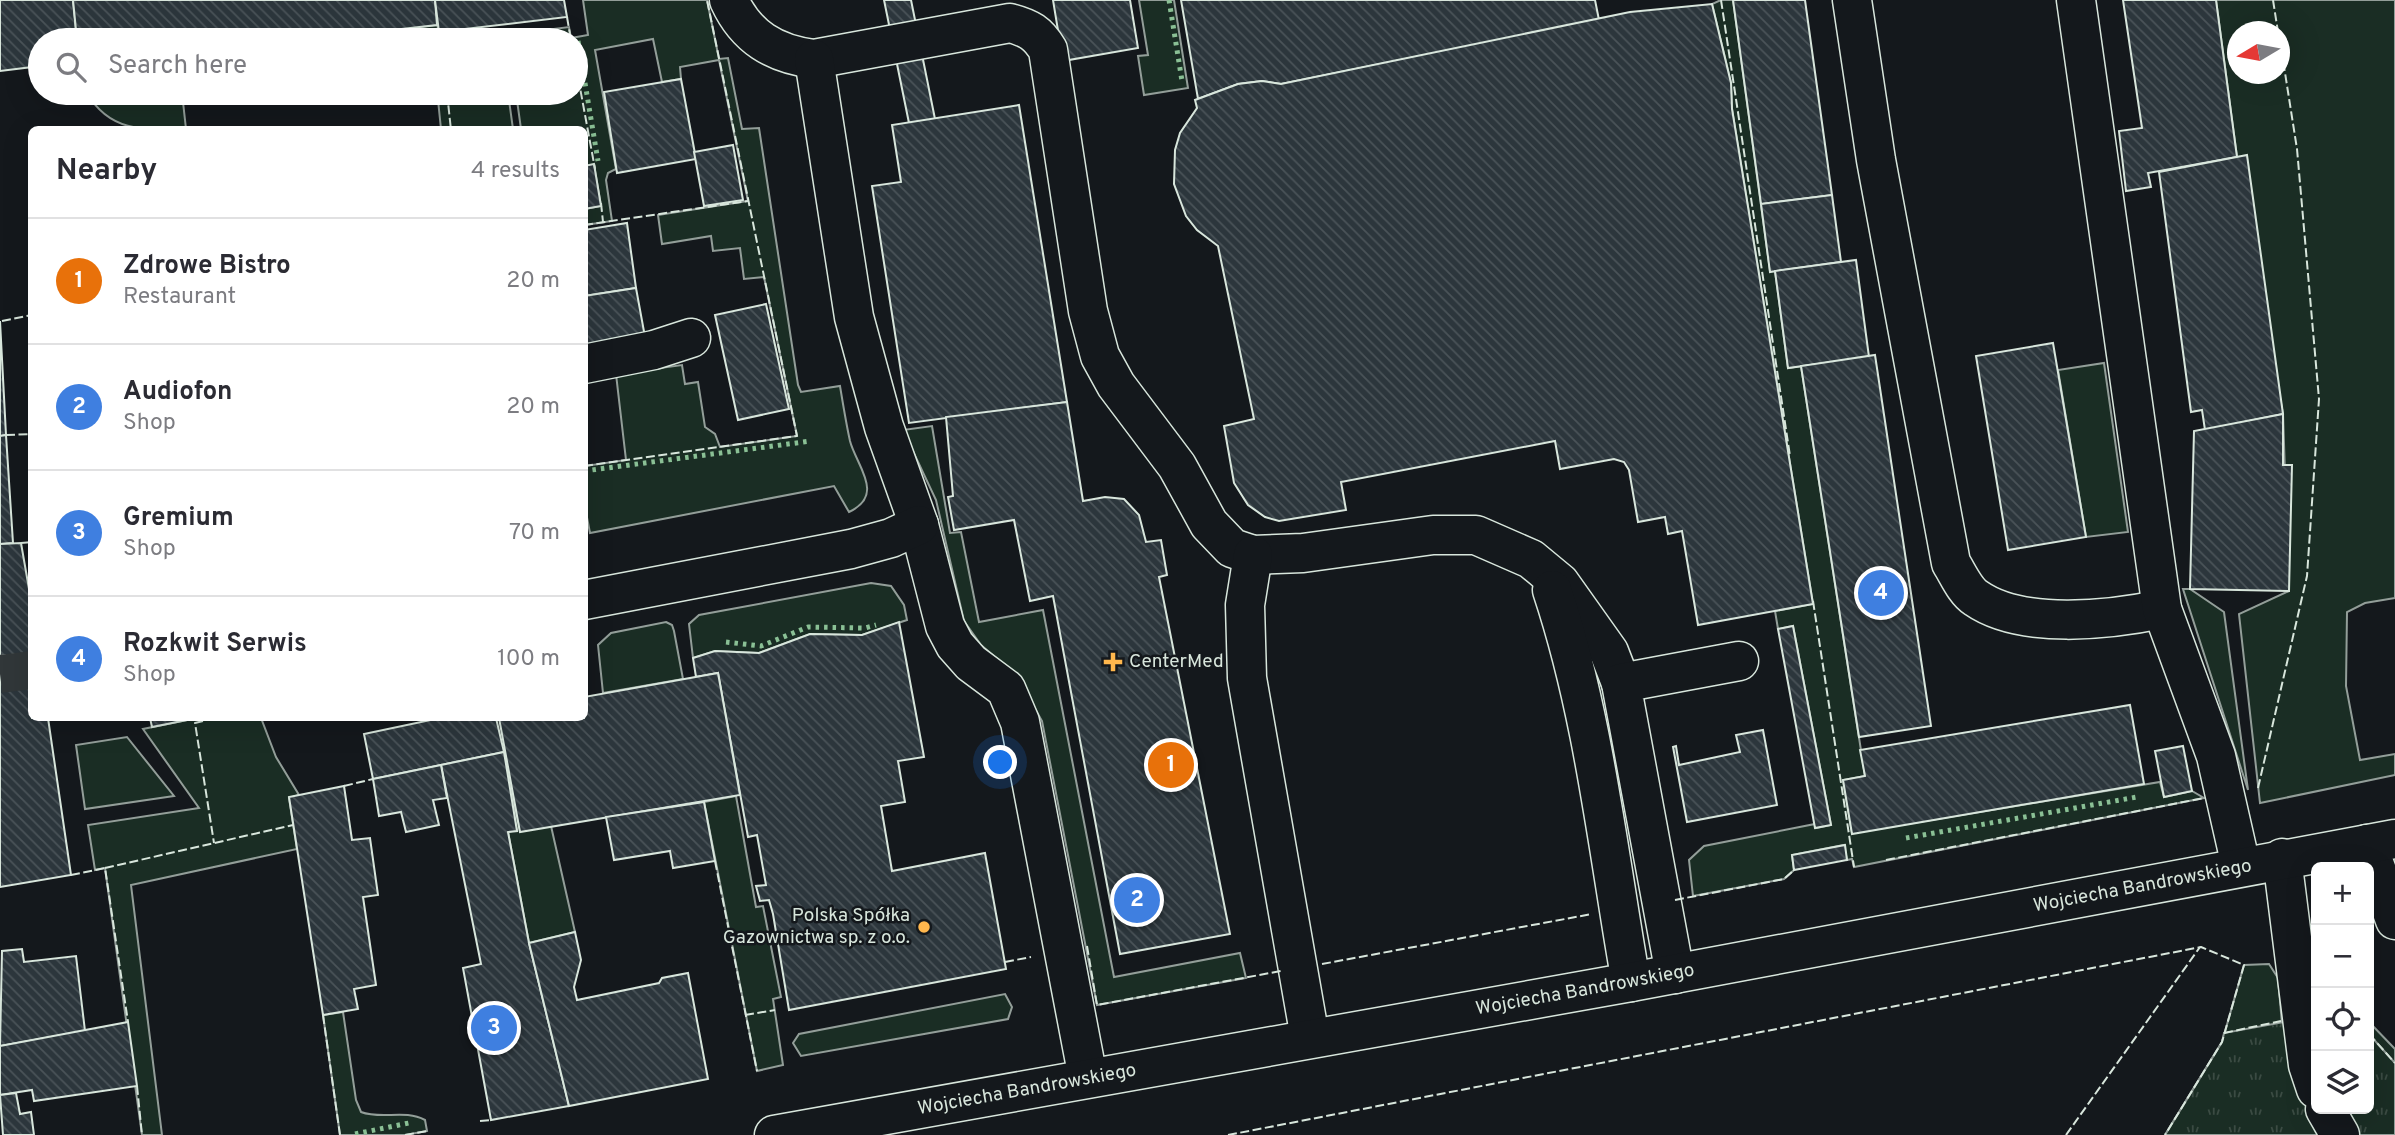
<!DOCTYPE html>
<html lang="en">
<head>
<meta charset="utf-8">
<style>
  :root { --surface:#fff; --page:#f2f2f3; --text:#2b2b33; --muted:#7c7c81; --line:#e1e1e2; --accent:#d93025 }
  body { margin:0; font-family:Overpass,sans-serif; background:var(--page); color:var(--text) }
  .controls { position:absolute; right:21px; bottom:21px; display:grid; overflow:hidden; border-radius:10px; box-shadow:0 7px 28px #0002 }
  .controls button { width:63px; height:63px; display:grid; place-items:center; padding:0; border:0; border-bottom:2px solid var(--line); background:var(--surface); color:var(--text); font:35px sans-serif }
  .compass { position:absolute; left:2227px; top:21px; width:63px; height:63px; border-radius:50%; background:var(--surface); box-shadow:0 7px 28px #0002; rotate:260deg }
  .you { position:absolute; left:1001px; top:763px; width:24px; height:24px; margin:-18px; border:5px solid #fff; border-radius:50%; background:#1a73e8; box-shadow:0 0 0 10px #1a73e833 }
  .badge { display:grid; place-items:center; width:46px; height:46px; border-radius:50%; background:var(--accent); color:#fff; font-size:23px; font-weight:700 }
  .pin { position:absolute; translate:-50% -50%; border:4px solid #fff; box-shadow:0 2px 7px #0006 }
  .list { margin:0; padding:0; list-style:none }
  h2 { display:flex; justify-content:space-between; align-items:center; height:91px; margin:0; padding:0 28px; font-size:30px }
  h2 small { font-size:23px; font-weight:400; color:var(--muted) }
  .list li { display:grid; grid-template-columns:46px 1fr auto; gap:21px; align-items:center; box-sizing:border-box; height:126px; padding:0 28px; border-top:2px solid var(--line) }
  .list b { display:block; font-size:26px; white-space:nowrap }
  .list p { margin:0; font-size:23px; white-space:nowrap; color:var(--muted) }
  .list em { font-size:23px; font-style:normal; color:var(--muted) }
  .icon { flex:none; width:38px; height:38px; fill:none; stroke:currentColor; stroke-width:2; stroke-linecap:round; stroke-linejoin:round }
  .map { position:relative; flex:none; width:2395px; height:1135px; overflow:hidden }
  .search { position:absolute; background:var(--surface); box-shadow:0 7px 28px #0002; left:28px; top:28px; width:560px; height:77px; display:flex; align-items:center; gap:18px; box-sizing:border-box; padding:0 24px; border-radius:38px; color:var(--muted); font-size:26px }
  .panel { position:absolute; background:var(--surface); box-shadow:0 7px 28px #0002; left:28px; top:126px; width:560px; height:595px; border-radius:10px }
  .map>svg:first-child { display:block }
</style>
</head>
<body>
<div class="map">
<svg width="2395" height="1135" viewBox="0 0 2395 1135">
  <defs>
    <pattern id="park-tufts" width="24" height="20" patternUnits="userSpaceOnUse" patternTransform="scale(1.75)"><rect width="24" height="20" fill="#1a2d24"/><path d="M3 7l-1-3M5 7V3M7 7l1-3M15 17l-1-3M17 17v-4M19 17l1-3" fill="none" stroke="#3b4b43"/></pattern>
    <pattern id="building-back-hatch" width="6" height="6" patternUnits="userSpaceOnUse" patternTransform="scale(1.75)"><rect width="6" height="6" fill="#2c363c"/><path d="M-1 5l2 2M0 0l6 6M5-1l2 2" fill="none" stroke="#4a5358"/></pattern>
  </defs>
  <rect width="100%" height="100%" fill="#14181c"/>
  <g fill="#1a2d24" stroke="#939e99" stroke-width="2" fill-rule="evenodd">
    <path d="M 583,0 L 707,0 L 719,59 L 728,58 L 742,129 L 759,128 L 798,385 L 801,392 L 840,386 C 843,404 846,423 850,441 C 856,465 886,495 849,512 L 834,486 L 590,533 L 585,507 L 585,466 L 626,460 L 616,374 L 682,365 L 685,384 L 698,382 L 705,427 L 715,434 L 720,447 L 797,436 L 764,277 L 744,279 L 740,248 L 713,251 L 711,236 L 662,244 L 658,215 L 748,201 L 719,60 L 680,67 L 681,79 L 662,82 L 653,39 L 595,50 L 616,169 L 608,173 L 606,180 L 612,221 L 585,225 L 585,209 L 601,206 L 594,165 L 585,166 L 584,130 L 521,129 L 516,93 L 576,93 L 576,40 L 521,40 L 522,33 L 569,27 L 571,38 L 588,35 Z"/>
    <path d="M 1139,0 L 1174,0 L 1188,88 L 1144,95 L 1138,56 L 1148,55 Z"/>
    <path d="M 1721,0 L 1733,0 L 1770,271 L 1775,271 L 1788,368 L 1801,366 L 1865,776 L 1843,780 L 1852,833 L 2160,782 L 2164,797 L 2192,791 L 2204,798 L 1854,867 L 1852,859 L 1847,860 L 1844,845 L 1792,855 L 1794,870 L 1784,879 L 1693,896 L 1689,860 L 1704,846 L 1815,824 L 1816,828 L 1831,825 L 1793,626 L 1778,629 L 1775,611 L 1813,604 L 1732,109 L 1731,83 L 1712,4 Z"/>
    <path d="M 2216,0 L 2395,0 L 2395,598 L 2365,603 L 2347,612 L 2346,686 L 2360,760 L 2395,754 L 2395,775 L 2260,803 L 2239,614 L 2289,591 L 2283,414 L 2237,157 ZM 2238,32 L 2280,32 L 2280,74 L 2238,74 Z"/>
    <path d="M 437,25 L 439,31 L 447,31 L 448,40 L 399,40 L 398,29 Z"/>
    <path d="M 87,93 L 182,93 L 186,129 C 146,130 110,133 87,93 Z"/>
    <path d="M 406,93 L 508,93 L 513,129 L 441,129 L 438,100 L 406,97 Z"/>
    <path d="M 2104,363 L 2128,532 L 2086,537 L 2058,370 Z"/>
    <path d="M 932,426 L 950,533 L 961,532 L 979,622 L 1043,610 L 1114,977 L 1240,953 L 1246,978 L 1097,1005 L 1042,721 L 1016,675 L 981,645 L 964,621 L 936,500 L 903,430 Z"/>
    <path d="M 871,583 L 891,586 L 904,605 L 907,620 L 862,635 L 810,634 L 759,653 L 715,651 L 693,658 L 689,624 L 699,615 Z"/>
    <path d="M 2183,589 L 2190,589 L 2224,612 L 2248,790 Z"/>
    <path d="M 666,622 L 672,625 L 674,631 L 683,679 L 603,693 L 598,645 L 611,633 Z"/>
    <path d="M 197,718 C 215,719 239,718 261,718 L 276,757 L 299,795 L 289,798 L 297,849 L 131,885 L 162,1135 L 142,1135 L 105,868 L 95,870 L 88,825 L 199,808 L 143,729 Z"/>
    <path d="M 127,737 L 174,796 L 85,809 L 76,745 Z"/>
    <path d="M 504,752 L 520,831 L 551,826 L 575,932 L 529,943 L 508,832 L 517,830 Z"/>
    <path d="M 736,796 L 756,907 L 763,906 L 781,997 L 773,999 L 783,1065 L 757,1071 L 704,802 Z"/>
    <path d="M 2269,964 L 2278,978 L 2285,1058 L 2165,1135 L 2222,1042 L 2244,965 Z"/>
    <path d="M 1005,994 L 1012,1007 L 1008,1019 L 801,1056 L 793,1043 L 799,1034 Z"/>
    <path d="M 343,1012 L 356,1100 L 361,1112 C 382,1120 404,1109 425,1120 L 427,1131 L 405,1135 L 340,1135 L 323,1015 Z"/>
    <path d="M 2369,1022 L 2395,1049 L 2395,1134 L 2369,1096 Z"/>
  </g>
  <path fill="url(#park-tufts)" stroke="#939e99" stroke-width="2" d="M 2316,1016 L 2316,1109 L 2369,1109 L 2369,1034 L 2395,1063 L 2395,1135 L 2165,1135 L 2222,1042 L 2224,1033 Z"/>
  <g fill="url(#building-back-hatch)" stroke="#d8e6dc" stroke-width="2">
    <path d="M 0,0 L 73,0 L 77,40 L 40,40 L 40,66 L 0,71 Z"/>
    <path d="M 73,0 L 435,0 L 437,25 L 304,40 L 77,40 Z"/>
    <path d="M 435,0 L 564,0 L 567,17 L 439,32 Z"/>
    <path d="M 884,0 L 911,0 L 935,119 L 909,123 Z"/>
    <path d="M 1053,0 L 1130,0 L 1138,48 L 1063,61 Z"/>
    <path d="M 1181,0 L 1595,0 L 1599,20 L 1281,84 L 1262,81 L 1238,84 L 1198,99 Z"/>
    <path d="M 1733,0 L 1805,0 L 1832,195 L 1761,204 Z"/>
    <path d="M 2123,0 L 2216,0 L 2237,157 L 2148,173 L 2151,187 L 2126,191 L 2119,131 L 2142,128 Z"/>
    <path d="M 1712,4 L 1731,83 L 1732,109 L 1813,604 L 1698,625 L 1682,531 L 1668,534 L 1665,517 L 1638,522 L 1629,470 L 1624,462 L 1614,459 L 1560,469 L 1555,441 L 1341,482 L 1346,510 L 1279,521 L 1265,517 L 1248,505 L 1234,483 L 1224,426 L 1254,419 L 1218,246 L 1197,230 L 1186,216 L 1174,184 L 1175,150 L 1180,133 L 1197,108 L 1195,100 L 1238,84 L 1262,81 L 1281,84 L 1630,12 Z"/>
    <path d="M 681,79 L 696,159 L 617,173 L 604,92 Z"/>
    <path d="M 1019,105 L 1067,402 L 909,423 L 872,186 L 901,182 L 892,125 Z"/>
    <path d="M 733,145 L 743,200 L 704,206 L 694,152 Z"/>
    <path d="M 2247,155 L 2283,414 L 2205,430 L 2202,410 L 2191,412 L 2159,172 Z"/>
    <path d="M 594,164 L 601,206 L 584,209 L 584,166 Z"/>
    <path d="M 1832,195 L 1841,262 L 1770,272 L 1761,204 Z"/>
    <path d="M 627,223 L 636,288 L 584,296 L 584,230 Z"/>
    <path d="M 1856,260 L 1869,357 L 1788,368 L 1775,271 Z"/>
    <path d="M 636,288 L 645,337 L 584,347 L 584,296 Z"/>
    <path d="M 766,304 L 789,409 L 738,420 L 715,315 Z"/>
    <path d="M 0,321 L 6,435 L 0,436 Z"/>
    <path d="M 2053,343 L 2086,537 L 2008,550 L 1976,356 Z"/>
    <path d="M 1875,355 L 1931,726 L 1859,737 L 1801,366 Z"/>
    <path d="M 1067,402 L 1083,501 L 1105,497 L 1124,499 L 1139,515 L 1146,542 L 1161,540 L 1167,575 L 1159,577 L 1230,934 L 1120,954 L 1053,596 L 1030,601 L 1014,520 L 954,530 L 948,497 L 953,496 L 946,417 Z"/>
    <path d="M 2283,414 L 2283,465 L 2292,465 L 2289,591 L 2190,589 L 2194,431 Z"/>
    <path d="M 6,435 L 13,543 L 0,544 L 0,436 Z"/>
    <path d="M 21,543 L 32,606 L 32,653 L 0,656 L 0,544 Z"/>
    <path d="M 899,622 L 924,757 L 898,761 L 905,802 L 881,806 L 892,871 L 985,853 L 1006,969 L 789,1010 L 773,914 L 769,900 L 760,901 L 756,886 L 766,885 L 757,835 L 748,837 L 718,673 L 696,677 L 693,658 L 715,651 L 759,653 L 810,634 L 862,635 Z"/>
    <path d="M 1793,626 L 1831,825 L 1815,828 L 1778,629 Z"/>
    <path d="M 32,653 L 32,718 L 48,718 L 71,875 L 0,887 L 0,656 Z"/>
    <path d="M 718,673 L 740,795 L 520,832 L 499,718 L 584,718 L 584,697 Z"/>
    <path d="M 2130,705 L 2144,784 L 1852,834 L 1843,780 L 1865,776 L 1860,750 Z"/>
    <path d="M 150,718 L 197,718 L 152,727 Z"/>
    <path d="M 440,718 L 496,718 L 504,752 L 373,779 L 364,734 Z"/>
    <path d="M 1763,730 L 1777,805 L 1687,822 L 1673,747 L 1676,746 L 1679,765 L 1740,752 L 1736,735 Z"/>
    <path d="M 2183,746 L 2192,791 L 2164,797 L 2155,751 Z"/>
    <path d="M 504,752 L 517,831 L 508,832 L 529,943 L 569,1106 L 491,1120 L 463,968 L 481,964 L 441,765 Z"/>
    <path d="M 441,765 L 447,798 L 433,800 L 439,825 L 406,832 L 401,812 L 379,816 L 373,779 Z"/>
    <path d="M 344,786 L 352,840 L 370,838 L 378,895 L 363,897 L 376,985 L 354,989 L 358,1009 L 323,1015 L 289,797 Z"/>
    <path d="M 704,802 L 715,861 L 673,868 L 670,851 L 614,860 L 606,817 Z"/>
    <path d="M 1845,845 L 1847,860 L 1794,870 L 1792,855 Z"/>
    <path d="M 575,932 L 581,960 L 574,987 L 577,1000 L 659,983 L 662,978 L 688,973 L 708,1079 L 569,1106 L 529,943 Z"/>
    <path d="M 22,949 L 24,962 L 76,956 L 85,1031 L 0,1046 L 2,951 Z"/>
    <path d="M 128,1022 L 137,1086 L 34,1101 L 32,1090 L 0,1095 L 0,1046 Z"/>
    <path d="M 16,1093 L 20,1114 L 31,1112 L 34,1135 L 3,1135 L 0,1095 Z"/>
  </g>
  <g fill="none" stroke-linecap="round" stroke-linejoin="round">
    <path stroke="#313739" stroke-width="38" stroke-dasharray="38 19" stroke-linecap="butt" d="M 0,674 L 32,670"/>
    <defs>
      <g id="minor">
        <path d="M 729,0 C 746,37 774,54 814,59 L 1010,23 C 1029,28 1038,33 1048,50 L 1088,311 L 1100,356 L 1116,385 L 1177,466 L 1209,524 L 1232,548 L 1253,555 L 1303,553 L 1433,535 L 1476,535 L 1531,559 L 1560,583 L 1609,652 L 1621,683"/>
        <path d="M 1852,0 L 1876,160 L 1951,563 C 1958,574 1965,591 1976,598 C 2022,630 2110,620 2162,609"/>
        <path d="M 2076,0 L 2162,609 L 2216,756 L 2241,866"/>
        <path d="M 814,59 L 854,317 L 884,427 L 919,525 L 945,626 L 955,645 L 971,663 L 1006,689 L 1020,722 L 1088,1078"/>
        <path d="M 584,364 L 654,350 L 691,338"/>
        <path d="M 1253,555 L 1245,605 L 1247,678 L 1310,1038"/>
        <path d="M 1552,590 C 1594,716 1608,852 1631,982"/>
        <path d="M 584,600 L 851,549 L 891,538 L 919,525"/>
        <path d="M 2367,844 L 2395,920"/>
        <path d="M 2282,858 L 2308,1065 L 2316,1089"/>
        <path d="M 1675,974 L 1621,683 L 1739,661"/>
        <path d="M 2325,1109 L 2340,1135"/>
        <path id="s1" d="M 774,1135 L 1631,982 L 2395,839"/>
      </g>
    </defs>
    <use href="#minor" stroke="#d8e6dc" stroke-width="41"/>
    <use href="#minor" stroke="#14181c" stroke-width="38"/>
    <g stroke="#8ac095" stroke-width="5" stroke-dasharray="3.5 5" stroke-linecap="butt">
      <path d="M 1169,0 L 1182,81"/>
      <path d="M 578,41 L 598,161"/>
      <path d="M 584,471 L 811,441"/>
      <path d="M 726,642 L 761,646 L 808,627 L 865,628 L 876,625"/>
      <path d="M 1906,838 L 2137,797"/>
      <path d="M 355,1134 L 409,1123"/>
    </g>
    <g stroke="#d8e6dc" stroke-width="2" stroke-dasharray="9 3.5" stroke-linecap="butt">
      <path d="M 1721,0 L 1790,456"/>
      <path d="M 2273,0 L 2278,32"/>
      <path d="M 567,17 L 571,40"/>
      <path d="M 439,32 L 440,40"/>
      <path d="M 576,66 L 595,169"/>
      <path d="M 447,93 L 451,130"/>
      <path d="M 601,203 L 603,222"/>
      <path d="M 584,225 L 748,201"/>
      <path d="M 2,321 L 32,315"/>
      <path d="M 6,435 L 32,434"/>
      <path d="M 584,466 L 797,436 L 707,0"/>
      <path d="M 21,543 L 32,542"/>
      <path d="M 1813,601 L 1854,867"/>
      <path d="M 203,721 L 195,723 L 214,843"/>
      <path d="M 344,786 L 373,779"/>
      <path d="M 2258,788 L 2307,576 L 2319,399 L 2297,149 L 2280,41"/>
      <path d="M 1886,860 L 2204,798"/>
      <path d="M 715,861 L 757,1071"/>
      <path d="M 105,868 L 293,825"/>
      <path d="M 71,875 L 105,868 L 128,1022"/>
      <path d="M 1675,900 L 1784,879 L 1794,870"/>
      <path d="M 1087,946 L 1097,1005 L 1281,971"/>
      <path d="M 1005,962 L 1031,957"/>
      <path d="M 1322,964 L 1592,914"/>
      <path d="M 323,1015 L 340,1135"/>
      <path d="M 745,1015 L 775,1010"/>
      <path d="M 2224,1033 L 2281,1021"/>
      <path d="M 2369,1034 L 2395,1063"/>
      <path d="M 137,1086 L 142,1135"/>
      <path d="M 480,1121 L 491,1120"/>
      <path d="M 405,1135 L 427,1131"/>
      <path d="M 1228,1135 L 2201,947 L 2244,965 L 2222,1042 L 2165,1135"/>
      <path d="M 2066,1135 L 2200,947"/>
    </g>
  </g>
  <g fill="#ffb74d" stroke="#14181c" stroke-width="2.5">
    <path d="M1109.5 651.5h7v7h7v7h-7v7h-7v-7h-7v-7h7z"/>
    <circle cx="924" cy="927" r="7"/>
  </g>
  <g text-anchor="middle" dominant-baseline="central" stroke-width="5" stroke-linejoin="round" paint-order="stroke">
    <g font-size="19" fill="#d8e6dc" stroke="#14181c" text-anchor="start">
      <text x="1129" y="662">CenterMed</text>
      <text x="910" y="916" text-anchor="end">Polska Spółka<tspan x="910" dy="22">Gazownictwa sp. z o.o.</tspan></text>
    </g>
    <g font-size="19" fill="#d8e6dc" stroke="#14181c">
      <text stroke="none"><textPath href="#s1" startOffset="1391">Wojciecha Bandrowskiego</textPath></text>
      <text stroke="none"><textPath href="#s1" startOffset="824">Wojciecha Bandrowskiego</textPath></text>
      <text stroke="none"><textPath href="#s1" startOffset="257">Wojciecha Bandrowskiego</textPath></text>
    </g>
  </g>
</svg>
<div class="controls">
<button>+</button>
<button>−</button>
<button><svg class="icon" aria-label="locate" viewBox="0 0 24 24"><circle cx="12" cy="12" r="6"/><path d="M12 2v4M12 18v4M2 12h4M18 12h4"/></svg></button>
<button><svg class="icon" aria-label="layers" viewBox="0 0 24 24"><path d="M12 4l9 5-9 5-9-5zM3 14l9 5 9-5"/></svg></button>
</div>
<svg class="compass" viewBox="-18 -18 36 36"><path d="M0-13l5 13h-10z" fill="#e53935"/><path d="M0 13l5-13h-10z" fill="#7c7c81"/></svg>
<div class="you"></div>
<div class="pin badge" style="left:1171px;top:765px;background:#e8710a">1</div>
<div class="pin badge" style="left:1137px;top:900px;background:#3f7fe0">2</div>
<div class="pin badge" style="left:494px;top:1028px;background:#3f7fe0">3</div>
<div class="pin badge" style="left:1881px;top:593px;background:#3f7fe0">4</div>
<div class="search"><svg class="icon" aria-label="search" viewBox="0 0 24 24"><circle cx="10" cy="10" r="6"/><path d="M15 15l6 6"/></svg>Search here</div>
<section class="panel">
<h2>Nearby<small>4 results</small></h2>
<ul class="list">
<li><span class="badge" style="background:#e8710a">1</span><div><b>Zdrowe Bistro</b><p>Restaurant</p></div><em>20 m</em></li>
<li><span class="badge" style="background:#3f7fe0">2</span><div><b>Audiofon</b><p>Shop</p></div><em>20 m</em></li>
<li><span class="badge" style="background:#3f7fe0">3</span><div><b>Gremium</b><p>Shop</p></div><em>70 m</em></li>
<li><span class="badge" style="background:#3f7fe0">4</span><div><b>Rozkwit Serwis</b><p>Shop</p></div><em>100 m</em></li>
</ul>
</section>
</div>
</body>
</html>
